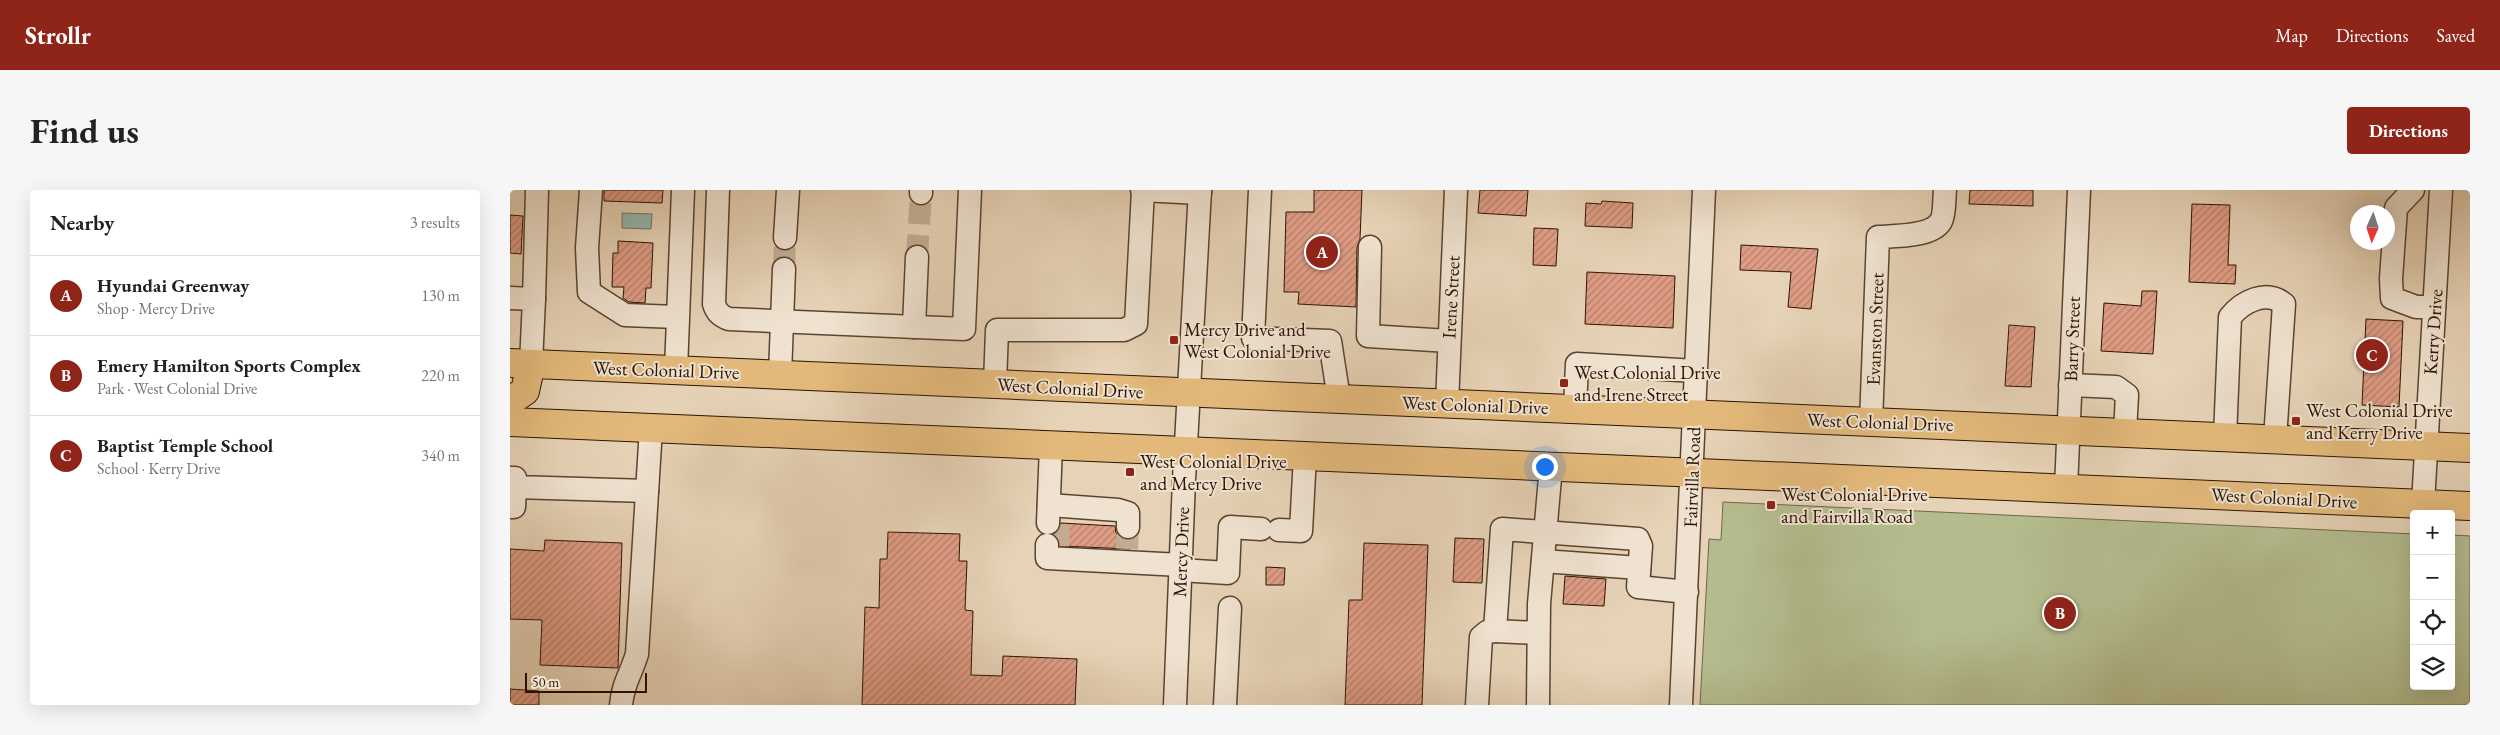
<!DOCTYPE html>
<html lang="en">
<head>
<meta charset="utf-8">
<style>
  :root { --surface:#fff; --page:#f6f6f6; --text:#222; --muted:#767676; --line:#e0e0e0; --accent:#8f2418 }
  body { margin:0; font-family:"EB Garamond",serif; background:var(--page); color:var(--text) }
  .controls { position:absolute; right:15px; bottom:15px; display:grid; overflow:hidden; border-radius:5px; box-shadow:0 5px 20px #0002 }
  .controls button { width:45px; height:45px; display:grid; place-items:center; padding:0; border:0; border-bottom:1px solid var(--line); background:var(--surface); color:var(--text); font:25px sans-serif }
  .compass { position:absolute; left:1840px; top:15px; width:45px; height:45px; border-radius:50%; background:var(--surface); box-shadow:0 5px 20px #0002; rotate:183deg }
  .scale { position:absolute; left:15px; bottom:12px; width:122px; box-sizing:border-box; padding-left:5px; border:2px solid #2d1402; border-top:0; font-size:14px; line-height:18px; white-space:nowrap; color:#2d1402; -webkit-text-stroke:4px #efe2d0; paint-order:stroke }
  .you { position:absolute; left:1034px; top:276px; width:18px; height:18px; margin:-12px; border:4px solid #fff; border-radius:50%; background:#1a73e8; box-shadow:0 0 0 8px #1a73e833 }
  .badge { display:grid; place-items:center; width:32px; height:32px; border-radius:50%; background:var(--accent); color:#fff; font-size:16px; font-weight:700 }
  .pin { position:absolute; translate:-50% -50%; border:2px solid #fff; box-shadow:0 1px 5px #0006 }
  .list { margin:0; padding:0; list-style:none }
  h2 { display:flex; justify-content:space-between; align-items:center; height:65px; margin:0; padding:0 20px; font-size:21px }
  h2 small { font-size:16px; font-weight:400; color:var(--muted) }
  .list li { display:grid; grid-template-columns:32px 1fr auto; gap:15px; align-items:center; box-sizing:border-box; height:80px; padding:0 20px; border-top:1px solid var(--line) }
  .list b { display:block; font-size:19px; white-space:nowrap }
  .list p { margin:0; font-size:16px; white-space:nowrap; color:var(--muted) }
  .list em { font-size:16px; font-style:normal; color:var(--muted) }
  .icon { flex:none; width:28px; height:28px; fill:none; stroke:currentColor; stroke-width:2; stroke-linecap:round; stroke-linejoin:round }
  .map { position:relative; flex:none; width:1960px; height:515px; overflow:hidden; border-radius:5px }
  header { display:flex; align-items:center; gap:30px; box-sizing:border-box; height:70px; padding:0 25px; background:var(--accent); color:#fff }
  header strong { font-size:24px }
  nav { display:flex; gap:28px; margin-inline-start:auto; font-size:18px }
  .intro { display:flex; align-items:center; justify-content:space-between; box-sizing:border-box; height:120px; padding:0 30px }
  h1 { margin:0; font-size:35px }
  .button { padding:12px 22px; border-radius:5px; background:var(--accent); color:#fff; font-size:18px; font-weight:700 }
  main { display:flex; gap:30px; padding:0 30px }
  aside { flex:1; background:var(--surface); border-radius:5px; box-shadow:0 5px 20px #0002 }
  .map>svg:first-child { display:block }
</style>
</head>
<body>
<header>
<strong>Strollr</strong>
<nav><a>Map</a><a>Directions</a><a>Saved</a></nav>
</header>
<div class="intro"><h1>Find us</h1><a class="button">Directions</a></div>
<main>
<aside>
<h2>Nearby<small>3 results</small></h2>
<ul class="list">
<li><span class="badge">A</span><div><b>Hyundai Greenway</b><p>Shop · Mercy Drive</p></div><em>130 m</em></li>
<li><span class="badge">B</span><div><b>Emery Hamilton Sports Complex</b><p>Park · West Colonial Drive</p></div><em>220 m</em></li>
<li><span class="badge">C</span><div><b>Baptist Temple School</b><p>School · Kerry Drive</p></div><em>340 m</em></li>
</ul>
</aside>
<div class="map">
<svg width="1960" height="515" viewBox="0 0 1960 515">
  <defs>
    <pattern id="building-hatch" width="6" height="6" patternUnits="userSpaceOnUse" patternTransform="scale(1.25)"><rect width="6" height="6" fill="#df9c84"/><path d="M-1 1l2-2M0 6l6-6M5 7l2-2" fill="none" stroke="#b57e6a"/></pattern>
  </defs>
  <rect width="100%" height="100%" fill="#e6d2b6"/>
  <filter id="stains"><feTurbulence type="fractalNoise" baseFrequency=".004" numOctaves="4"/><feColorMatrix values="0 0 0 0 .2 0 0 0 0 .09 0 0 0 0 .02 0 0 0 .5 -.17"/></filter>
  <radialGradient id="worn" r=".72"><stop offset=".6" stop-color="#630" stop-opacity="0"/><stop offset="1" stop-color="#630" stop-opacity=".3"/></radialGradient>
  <path fill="#b4bc8e" stroke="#706848" d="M 1213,312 L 1904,344 L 1904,496 L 1941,496 L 1941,345 L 1960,346 L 1960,515 L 1190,515 L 1199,349 L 1211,350 Z"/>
  <path fill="#96b7b0" stroke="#6c766a" d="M 112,23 L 142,24 L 141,39 L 112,38 Z"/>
  <g fill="url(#building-hatch)" stroke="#2d1402">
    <path d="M 94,0 L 153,0 L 152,13 L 94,11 Z"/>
    <path d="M 804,0 L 852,0 L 850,49 L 847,57 L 846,117 L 788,114 L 789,102 L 774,102 L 776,22 L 804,22 Z"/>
    <path d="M 970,0 L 1018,0 L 1016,26 L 968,23 Z"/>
    <path d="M 1460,0 L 1523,0 L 1523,16 L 1459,14 Z"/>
    <path d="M 1092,11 L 1123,13 L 1122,38 L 1075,36 L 1076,13 L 1091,14 Z"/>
    <path d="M 1682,14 L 1720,15 L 1718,75 L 1726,75 L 1725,94 L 1679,92 Z"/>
    <path d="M 0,25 L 13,26 L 11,64 L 0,63 Z"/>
    <path d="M 1024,38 L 1048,39 L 1046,76 L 1023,75 Z"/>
    <path d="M 108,51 L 143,53 L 141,98 L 136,98 L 135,113 L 119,112 L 113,108 L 114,97 L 102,97 L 103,63 L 108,63 Z"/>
    <path d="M 1231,55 L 1308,59 L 1301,119 L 1278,117 L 1281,82 L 1230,80 Z"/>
    <path d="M 1077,82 L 1165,86 L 1163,138 L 1075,134 Z"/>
    <path d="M 1632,101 L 1647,101 L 1643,164 L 1591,161 L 1594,113 L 1631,116 Z"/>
    <path d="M 1856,129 L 1893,131 L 1889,217 L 1852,215 Z"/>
    <path d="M 1499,135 L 1525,137 L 1521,197 L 1495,196 Z"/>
    <path d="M 551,333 L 605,336 L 606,343 L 611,348 L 620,350 L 620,359 L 550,356 L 544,344 Z"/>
    <path d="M 378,342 L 450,344 L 449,371 L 457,371 L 455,420 L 463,421 L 461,485 L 492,486 L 493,466 L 567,469 L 565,515 L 352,515 L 355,417 L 369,418 L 370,369 L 377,369 Z"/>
    <path d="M 945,348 L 974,349 L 972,393 L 943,392 Z"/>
    <path d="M 35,350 L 112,353 L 108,478 L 30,475 L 32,430 L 0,429 L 0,359 L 34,361 Z"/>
    <path d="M 854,353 L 918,355 L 912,515 L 835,515 L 839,410 L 852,410 Z"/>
    <path d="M 756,377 L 775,378 L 774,395 L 756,395 Z"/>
    <path d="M 1055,386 L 1096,389 L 1094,416 L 1053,414 Z"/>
    <path d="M 0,499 L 29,501 L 29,515 L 0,515 Z"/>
  </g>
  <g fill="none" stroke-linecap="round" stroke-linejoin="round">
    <g stroke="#c1ac92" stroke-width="22" stroke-dasharray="22 11" stroke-linecap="butt">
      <path d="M 407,67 L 411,3"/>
      <path d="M 274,79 L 275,48"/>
      <path d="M 548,356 L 549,333"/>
      <path d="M 617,359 L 618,337"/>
    </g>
    <defs>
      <g id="minor">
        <path d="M 81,0 L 77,58 L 79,102 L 115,125 L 167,127"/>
        <path d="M 208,0 L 204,114 C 207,123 211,126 219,129 L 454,139 L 460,0"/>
        <path d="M 632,0 L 690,3"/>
        <path d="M 750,0 L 743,148 L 820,151 L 829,209"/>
        <path d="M 1903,0 L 1886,18 L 1881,89 L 1882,108 L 1906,117 L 1924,117"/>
        <path d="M 411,3 L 411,0"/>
        <path d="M 275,48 L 278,0"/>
        <path d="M 860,57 L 858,146 L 939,151"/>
        <path d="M 0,108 L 24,109 L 21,174"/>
        <path d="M 24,109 L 27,0"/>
        <path d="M 404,137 L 407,67"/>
        <path d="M 166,180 L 173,0"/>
        <path d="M 270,185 L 274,79"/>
        <path d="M 485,194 L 487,140 L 614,140 L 626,134 L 633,0"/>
        <path d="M 1560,195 L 1606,197 L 1617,205 L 1615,242"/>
        <path d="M 937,214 L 946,0"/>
        <path d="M 1065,219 L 1067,174 L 1186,181"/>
        <path d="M 1361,232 L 1368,47 C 1384,46 1422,47 1431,31 C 1435,24 1434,9 1435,0"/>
        <path d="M 1715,247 L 1720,127 C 1732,112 1756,99 1774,114 L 1765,249"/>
        <path d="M 0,288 L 5,288 L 5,297 L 137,301"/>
        <path d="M 1556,298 L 1569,0"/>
        <path d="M 1913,314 L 1931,0"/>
        <path d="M 539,315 L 608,320 L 618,323 L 618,337"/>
        <path d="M 0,317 L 4,317 L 5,297"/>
        <path d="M 538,333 L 541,255"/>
        <path d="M 769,340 L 791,341 L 795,266"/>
        <path d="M 537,355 L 537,368 L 671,375"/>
        <path d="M 1033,371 L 1129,378"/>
        <path d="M 670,380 L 718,383 L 720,337 L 751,339"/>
        <path d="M 1028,443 L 985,441 L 992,339 L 1128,349 L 1131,356 L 1128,397 L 1177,402"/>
        <path d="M 111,515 C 113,493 121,484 127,464 L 141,238"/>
        <path d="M 665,515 L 674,290 L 690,0"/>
        <path d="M 715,515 L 720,418"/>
        <path d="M 967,515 L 971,447 L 977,442 L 985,441"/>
        <path d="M 1028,515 L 1029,414 L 1041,276"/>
        <path d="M 1171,515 L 1194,0"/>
      </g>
      <g id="highway">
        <path d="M 0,173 L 1960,258"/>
        <path d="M 0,211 L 15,201 L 21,174"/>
        <path d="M 0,232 L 1960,316"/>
      </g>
    </defs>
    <use href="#minor" stroke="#5b442f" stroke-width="25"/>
    <use href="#highway" stroke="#2d1402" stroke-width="30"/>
    <use href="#minor" stroke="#efe2d0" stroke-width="22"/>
    <use href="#highway" stroke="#e3b97b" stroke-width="28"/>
  </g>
  <g fill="#8f2418" stroke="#efe2d0" stroke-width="2">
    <rect x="659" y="145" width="10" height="10" rx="2.5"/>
    <rect x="1049" y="188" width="10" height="10" rx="2.5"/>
    <rect x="1781" y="226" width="10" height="10" rx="2.5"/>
    <rect x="615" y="277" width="10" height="10" rx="2.5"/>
    <rect x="1256" y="310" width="10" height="10" rx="2.5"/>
  </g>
  <g text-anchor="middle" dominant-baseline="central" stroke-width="4" stroke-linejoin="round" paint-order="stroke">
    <g font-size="19" fill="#2d1402" stroke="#efe2d0">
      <text transform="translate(941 107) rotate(-87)">Irene Street</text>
      <text transform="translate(1365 139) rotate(-88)">Evanston Street</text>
      <text transform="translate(1923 142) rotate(-86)">Kerry Drive</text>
      <text transform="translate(1562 149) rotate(-88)">Barry Street</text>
      <text transform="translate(156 180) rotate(2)">West Colonial Drive</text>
      <text transform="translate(560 198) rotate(3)">West Colonial Drive</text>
      <text transform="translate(965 215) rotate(2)">West Colonial Drive</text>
      <text transform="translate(1370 232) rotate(2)">West Colonial Drive</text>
      <text transform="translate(1182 287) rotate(-88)">Fairvilla Road</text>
      <text transform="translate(1774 308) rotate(3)">West Colonial Drive</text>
      <text transform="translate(671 362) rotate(-88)">Mercy Drive</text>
    </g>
    <g font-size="19" fill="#2d1402" stroke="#efe2d0" text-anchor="start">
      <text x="674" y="139">Mercy Drive and<tspan x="674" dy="22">West Colonial Drive</tspan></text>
      <text x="1064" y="182">West Colonial Drive<tspan x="1064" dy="22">and Irene Street</tspan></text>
      <text x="1796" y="220">West Colonial Drive<tspan x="1796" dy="22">and Kerry Drive</tspan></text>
      <text x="630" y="271">West Colonial Drive<tspan x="630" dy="22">and Mercy Drive</tspan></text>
      <text x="1271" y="304">West Colonial Drive<tspan x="1271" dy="22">and Fairvilla Road</tspan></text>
    </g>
  </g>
  <rect width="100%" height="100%" filter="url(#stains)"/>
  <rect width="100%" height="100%" fill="url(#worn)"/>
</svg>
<div class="controls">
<button>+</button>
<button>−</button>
<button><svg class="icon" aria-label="locate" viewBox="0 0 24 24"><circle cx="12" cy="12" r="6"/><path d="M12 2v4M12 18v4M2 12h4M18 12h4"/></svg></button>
<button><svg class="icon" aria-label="layers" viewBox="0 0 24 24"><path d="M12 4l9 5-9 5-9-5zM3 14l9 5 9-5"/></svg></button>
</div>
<svg class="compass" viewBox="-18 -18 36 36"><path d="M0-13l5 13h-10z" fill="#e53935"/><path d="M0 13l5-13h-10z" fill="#767676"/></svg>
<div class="scale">50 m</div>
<div class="you"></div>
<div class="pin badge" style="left:812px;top:62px">A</div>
<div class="pin badge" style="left:1550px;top:423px">B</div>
<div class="pin badge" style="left:1862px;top:165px">C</div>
</div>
</main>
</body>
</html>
